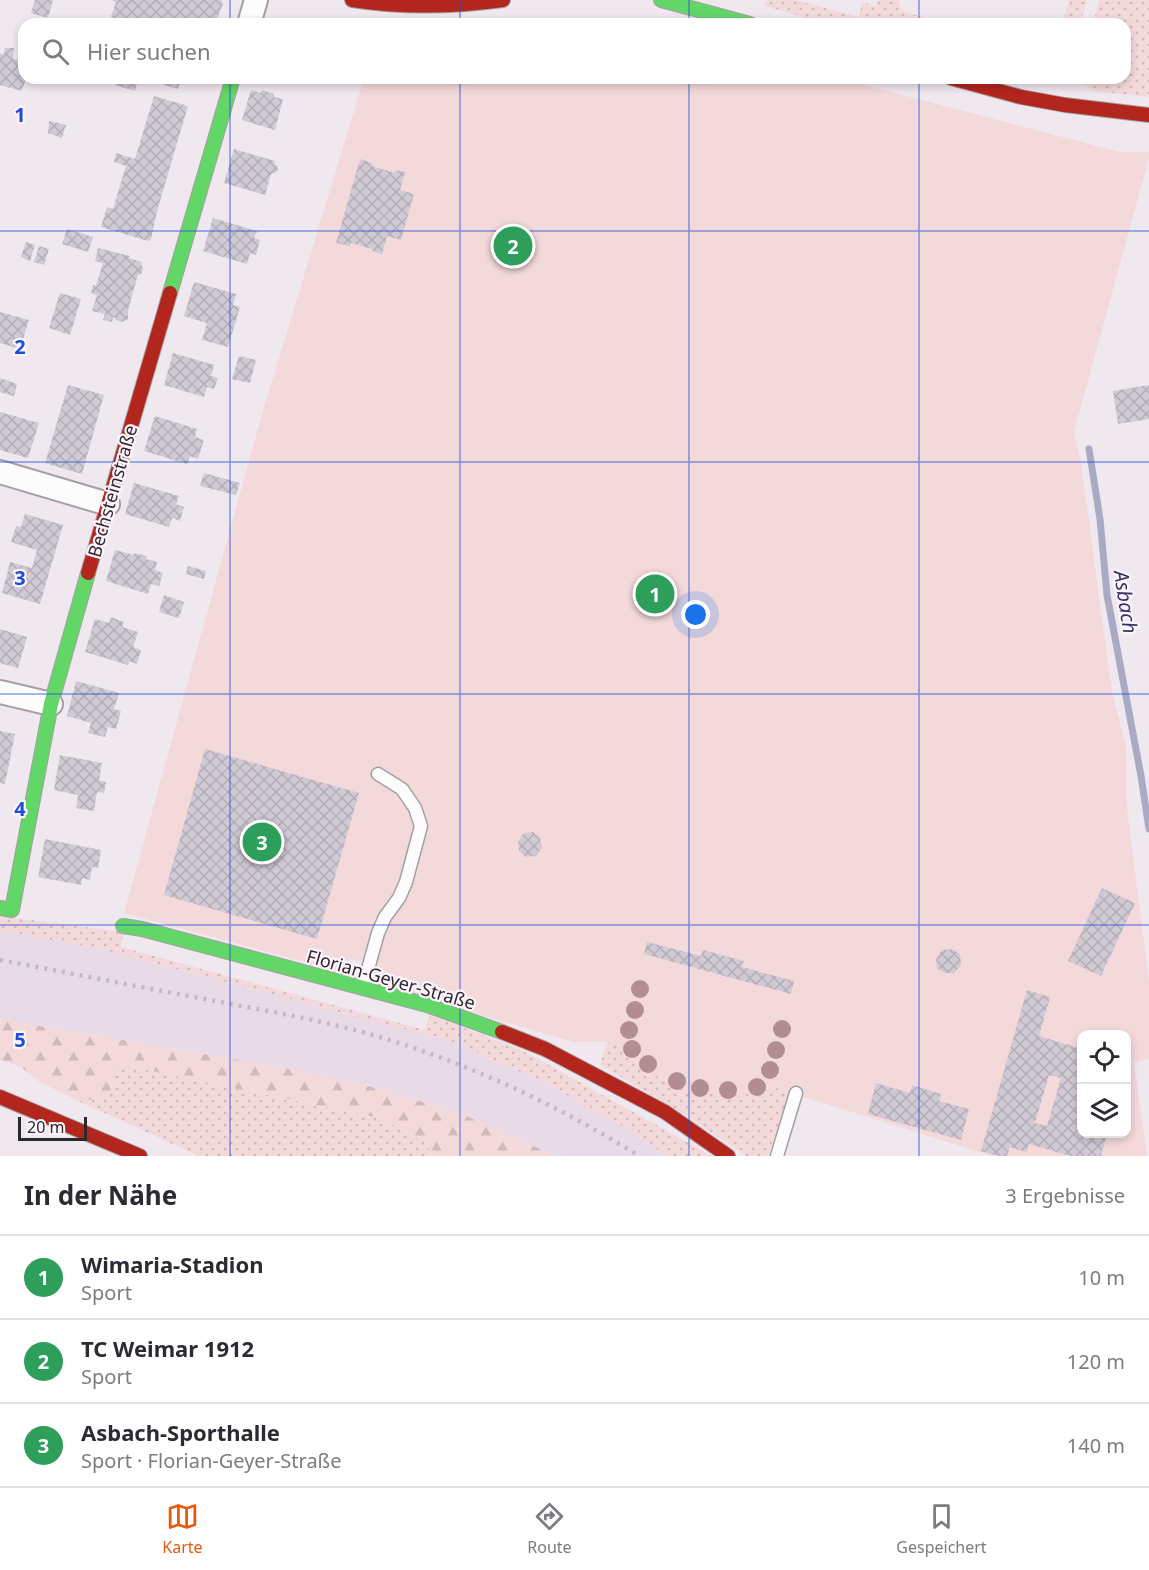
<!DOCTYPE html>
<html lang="de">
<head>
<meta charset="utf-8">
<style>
  :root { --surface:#fff; --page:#f2f2f3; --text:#2b2b33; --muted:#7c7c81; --line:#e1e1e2; --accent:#ea580c }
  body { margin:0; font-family:"Noto Sans",sans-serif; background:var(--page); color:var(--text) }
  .controls { position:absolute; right:18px; bottom:18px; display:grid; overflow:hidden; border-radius:12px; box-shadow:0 3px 9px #0003 }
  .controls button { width:54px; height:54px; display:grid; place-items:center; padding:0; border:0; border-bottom:2px solid var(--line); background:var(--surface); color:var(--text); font:30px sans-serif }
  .scale { position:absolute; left:18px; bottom:15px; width:69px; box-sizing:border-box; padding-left:6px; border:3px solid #2d282c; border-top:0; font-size:16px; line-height:21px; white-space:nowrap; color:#2d282c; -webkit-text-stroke:4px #fdf4fc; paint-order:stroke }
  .you { position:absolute; left:696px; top:615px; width:21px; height:21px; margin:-15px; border:4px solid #fff; border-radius:50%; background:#1a73e8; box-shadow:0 0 0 9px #1a73e833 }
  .badge { display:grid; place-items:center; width:39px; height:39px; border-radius:50%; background:var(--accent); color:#fff; font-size:20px; font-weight:700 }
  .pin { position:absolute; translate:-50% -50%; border:3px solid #fff; box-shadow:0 2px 6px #0006 }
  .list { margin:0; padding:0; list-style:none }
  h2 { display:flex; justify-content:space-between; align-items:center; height:78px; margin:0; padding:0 24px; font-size:26px }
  h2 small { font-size:20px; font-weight:400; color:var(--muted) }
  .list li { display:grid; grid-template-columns:39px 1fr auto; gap:18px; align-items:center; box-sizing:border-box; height:84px; padding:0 24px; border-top:2px solid var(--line) }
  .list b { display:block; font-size:22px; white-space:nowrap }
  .list p { margin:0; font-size:20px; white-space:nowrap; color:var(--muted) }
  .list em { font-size:20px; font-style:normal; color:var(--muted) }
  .icon { flex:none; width:33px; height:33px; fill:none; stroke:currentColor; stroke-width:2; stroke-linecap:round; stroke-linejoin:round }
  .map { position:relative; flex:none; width:1149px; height:1156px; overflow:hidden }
  .search { position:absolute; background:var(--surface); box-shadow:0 3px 9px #0003; left:18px; right:18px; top:18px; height:66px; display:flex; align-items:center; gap:15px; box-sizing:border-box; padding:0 21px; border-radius:18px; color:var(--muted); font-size:22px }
  .sheet { height:330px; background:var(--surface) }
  nav { display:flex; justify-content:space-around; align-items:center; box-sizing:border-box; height:84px; border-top:2px solid var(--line); background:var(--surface); font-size:16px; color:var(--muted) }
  nav a { display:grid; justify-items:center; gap:3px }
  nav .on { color:var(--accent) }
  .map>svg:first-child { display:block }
</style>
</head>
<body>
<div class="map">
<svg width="1149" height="1156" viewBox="0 0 1149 1156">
  <defs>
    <pattern id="grass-dots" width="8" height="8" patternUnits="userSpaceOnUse" patternTransform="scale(1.5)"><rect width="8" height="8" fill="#f4d9db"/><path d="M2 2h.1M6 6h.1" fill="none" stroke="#d2babc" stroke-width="1.8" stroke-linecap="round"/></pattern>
    <pattern id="forest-firs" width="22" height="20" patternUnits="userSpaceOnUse" patternTransform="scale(1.5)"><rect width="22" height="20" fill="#f4d9db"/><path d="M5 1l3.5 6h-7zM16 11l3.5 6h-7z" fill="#d2babc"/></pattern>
    <pattern id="building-cross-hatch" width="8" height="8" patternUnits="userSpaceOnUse" patternTransform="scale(1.5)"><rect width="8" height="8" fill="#d1cad5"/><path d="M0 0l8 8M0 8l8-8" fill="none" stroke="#b4aeb7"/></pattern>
  </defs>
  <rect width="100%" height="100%" fill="#f0e8ef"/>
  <path fill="#e9dae7" d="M 0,926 L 101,949 L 453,1042 L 541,1081 L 623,1126 L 667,1156 L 556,1156 L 460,1113 L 368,1086 L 279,1067 L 0,1019 Z"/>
  <g fill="url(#grass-dots)">
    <path d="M 767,0 L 796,0 L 858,17 L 863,2 L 876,6 L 878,0 L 899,0 L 900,7 L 905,12 L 947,24 L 828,24 L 765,6 Z"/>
    <path d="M 1069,0 L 1087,0 L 1080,24 L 1062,24 Z"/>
    <path d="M 1099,0 L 1149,0 L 1149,97 L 1091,91 L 1081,78 L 1125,78 L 1125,24 L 1093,24 Z"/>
    <path d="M 0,916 L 124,932 L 121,947 L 425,1030 L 430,1015 L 522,1050 L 712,1156 L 667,1156 L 623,1126 L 541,1081 L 453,1042 L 101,949 L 0,930 Z"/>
    <path d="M 608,1038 L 622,1042 L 635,1057 L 665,1082 L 769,1085 L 790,1091 L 768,1156 L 746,1156 L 681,1112 L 600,1065 Z"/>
    <path d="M 117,1064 L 380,1118 L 427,1143 L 432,1156 L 199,1156 L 78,1101 L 109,1097 Z"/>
  </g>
  <path fill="url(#forest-firs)" d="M 0,1019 L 279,1067 L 368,1086 L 460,1113 L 556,1156 L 432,1156 L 427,1143 L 380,1118 L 118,1064 L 109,1097 L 78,1101 L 38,1081 L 21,1067 L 0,1060 Z"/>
  <path fill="#f4d9db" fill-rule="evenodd" d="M 364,78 L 838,78 L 1120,152 L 1149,152 L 1149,158 L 1074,432 L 1081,463 L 1112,692 L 1126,745 L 1127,808 L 1149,981 L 1149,1059 L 1134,1062 L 1147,1156 L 992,1156 L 769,1086 L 768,1089 C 735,1094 692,1099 663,1080 C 647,1071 633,1056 621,1042 L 574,1042 L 385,987 L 369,963 L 350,959 L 346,973 L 124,913 L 262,414 ZM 1082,1034 L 1126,1034 L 1126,1134 L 1082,1134 Z"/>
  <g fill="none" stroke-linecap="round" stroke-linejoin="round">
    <path stroke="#abaac5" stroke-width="7" d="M 1089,449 L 1100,519 L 1107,595 L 1141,776 L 1149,829"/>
  </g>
  <g fill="url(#building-cross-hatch)" fill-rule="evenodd">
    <path d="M 35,0 L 53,0 L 48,18 L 31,13 Z"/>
    <path d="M 111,0 L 221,0 L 223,4 L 215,24 L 137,24 L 111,17 L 116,2 Z"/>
    <path d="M 24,40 L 24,78 L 26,78 L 22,91 L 0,85 L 0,54 L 4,54 L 5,48 L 14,48 L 13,59 L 17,60 Z"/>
    <path d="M 118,78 L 129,78 L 138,80 L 135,91 L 115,85 Z"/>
    <path d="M 163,78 L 182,78 L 178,89 L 161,84 Z"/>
    <path d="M 251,90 L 261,93 L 262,90 L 274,94 L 274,97 L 283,99 L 275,130 L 242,120 Z"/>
    <path d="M 154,96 L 188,106 L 157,211 L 151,239 L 148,241 L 101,227 L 107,207 L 113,209 L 126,166 L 114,162 L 116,153 L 135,159 Z"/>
    <path d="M 49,121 L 66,125 L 62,138 L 48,133 Z"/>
    <path d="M 234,149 L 275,161 L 274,164 L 277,166 L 278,170 L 275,173 L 271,174 L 265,195 L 224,183 Z"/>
    <path d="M 360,159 L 372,163 L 372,166 L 395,173 L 396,170 L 405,172 L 400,190 L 414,194 L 401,240 L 387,236 L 382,254 L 372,251 L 372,249 L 351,243 L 350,246 L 336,243 Z"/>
    <path d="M 213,218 L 257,231 L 254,238 L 260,240 L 256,255 L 250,253 L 247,264 L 203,251 Z"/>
    <path d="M 67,229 L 93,237 L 88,252 L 62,244 Z"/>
    <path d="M 26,242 L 35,245 L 30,261 L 21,257 Z"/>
    <path d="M 39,246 L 49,249 L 44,265 L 34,262 Z"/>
    <path d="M 98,248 L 130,256 L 129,258 L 142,262 L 141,264 L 143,268 L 142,273 L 138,275 L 133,292 L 128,311 L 128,319 L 122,322 L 116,320 L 115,318 L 113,317 L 112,322 L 103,320 L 105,314 L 92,311 L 97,295 L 91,293 L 93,285 L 96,286 L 103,263 L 95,261 Z"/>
    <path d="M 194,282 L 236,294 L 233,305 L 240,307 L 228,347 L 202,340 L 207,323 L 184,316 Z"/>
    <path d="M 60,293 L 81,299 L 70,335 L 49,328 Z"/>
    <path d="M 0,312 L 29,320 L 20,349 L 0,343 Z"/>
    <path d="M 173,353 L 214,365 L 211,376 L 218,378 L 214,389 L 207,387 L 204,397 L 164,385 Z"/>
    <path d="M 239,356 L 256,360 L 250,383 L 232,379 Z"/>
    <path d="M 0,378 L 17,384 L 14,396 L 0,392 Z"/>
    <path d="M 68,385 L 104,395 L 82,474 L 45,463 Z"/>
    <path d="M 1149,385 L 1149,419 L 1118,424 L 1113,391 Z"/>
    <path d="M 0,412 L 39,423 L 28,458 L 0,450 Z"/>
    <path d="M 155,416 L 197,429 L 195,437 L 204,440 L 198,459 L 190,456 L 187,464 L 144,451 Z"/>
    <path d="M 204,473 L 240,483 L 236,495 L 200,486 Z"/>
    <path d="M 134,483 L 179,496 L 176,504 L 184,507 L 180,521 L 172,518 L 169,527 L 125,514 Z"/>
    <path d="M 25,514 L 63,525 L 40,604 L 2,593 L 10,562 L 32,568 L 37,550 L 11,542 L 16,526 L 21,527 Z"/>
    <path d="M 115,550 L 134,555 L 134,553 L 147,556 L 146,559 L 157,562 L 155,570 L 163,573 L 159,586 L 151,584 L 148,594 L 106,581 Z"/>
    <path d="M 188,566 L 206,571 L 204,579 L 186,574 Z"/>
    <path d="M 164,595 L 184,602 L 179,618 L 159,612 Z"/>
    <path d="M 111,617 L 124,622 L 122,627 L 138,632 L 133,647 L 141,650 L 137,664 L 129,661 L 128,665 L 85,652 L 95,619 L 109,623 Z"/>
    <path d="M 0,629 L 27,637 L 18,668 L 0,663 Z"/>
    <path d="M 76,681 L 119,693 L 114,709 L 121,711 L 116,729 L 108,727 L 105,737 L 88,733 L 91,723 L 67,716 Z"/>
    <path d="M 0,731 L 15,734 L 5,784 L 0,783 Z"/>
    <path d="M 205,749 L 359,793 L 317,939 L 164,895 Z"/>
    <path d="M 60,755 L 102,763 L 99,780 L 106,782 L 104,793 L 97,792 L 94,811 L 76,808 L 78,795 L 54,790 Z"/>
    <path d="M 533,832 L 540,838 L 542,848 L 536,856 L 526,857 L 519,851 L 518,841 L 524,833 Z"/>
    <path d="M 45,839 L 101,850 L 98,868 L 92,867 L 90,880 L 82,878 L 81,885 L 38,877 Z"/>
    <path d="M 1102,888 L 1135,903 L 1101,976 L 1068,961 Z"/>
    <path d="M 647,942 L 701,956 L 703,950 L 744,961 L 742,967 L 794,981 L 791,994 L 644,954 Z"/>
    <path d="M 952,949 L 960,954 L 961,965 L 954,973 L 945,973 L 937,968 L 936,959 L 942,950 Z"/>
    <path d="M 1027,990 L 1050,997 L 1039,1036 L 1082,1049 L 1082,1134 L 1107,1134 L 1101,1156 L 1070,1156 L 1029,1144 L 1026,1152 L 1010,1147 L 1007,1156 L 998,1156 L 981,1151 ZM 1049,1075 L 1061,1078 L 1047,1126 L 1035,1123 Z"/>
    <path d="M 876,1083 L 910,1093 L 912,1085 L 941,1094 L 939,1101 L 969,1109 L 961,1140 L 868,1114 Z"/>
  </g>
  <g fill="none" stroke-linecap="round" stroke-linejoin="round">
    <defs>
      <g id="lane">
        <path d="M 363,987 L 378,933 L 385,917 L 399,898 L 406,882 L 421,826 L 415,808 L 402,789 L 378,774"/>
        <path d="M 777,1156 L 796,1093"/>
      </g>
      <g id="street">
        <path d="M 249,24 L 256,0"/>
        <path d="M 0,472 L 108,504"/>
        <path d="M 0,692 L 51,704"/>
      </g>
      <g id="fast">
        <path d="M 661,0 L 750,24"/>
        <path d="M 170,293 L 233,78"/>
        <path d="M 0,908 L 12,910 L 51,704 L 88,573"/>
        <path d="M 123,926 L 142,929 L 427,1005 L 502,1032"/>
      </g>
      <g id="jam">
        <path d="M 352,0 C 403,8 452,7 503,0"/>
        <path d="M 951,78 L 1021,97 L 1065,105 L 1149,115"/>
        <path d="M 88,573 L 170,293"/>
        <path d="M 502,1032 L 545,1049 L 665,1112 L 728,1156"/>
        <path d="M 0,1097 L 140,1156"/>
      </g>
    </defs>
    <use href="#lane" stroke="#a69fa5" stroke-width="15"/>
    <use href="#street" stroke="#a69fa5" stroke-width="26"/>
    <use href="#fast" stroke="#a69fa5" stroke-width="16"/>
    <use href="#jam" stroke="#a69fa5" stroke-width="16"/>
    <use href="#lane" stroke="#fdfcfd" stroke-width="12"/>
    <use href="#street" stroke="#fdfcfd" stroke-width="22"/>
    <use href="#fast" stroke="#63d668" stroke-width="14"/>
    <use href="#jam" stroke="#b3261e" stroke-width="14"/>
    <path stroke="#bfbdbf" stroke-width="4.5" stroke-dasharray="3 6" stroke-linecap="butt" d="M 0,960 C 70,973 140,987 210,1000 C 268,1011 327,1021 383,1038 C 474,1066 559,1106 639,1156"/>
  </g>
  <g fill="#b28d91">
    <circle cx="640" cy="989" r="9"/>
    <circle cx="635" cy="1010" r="9"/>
    <circle cx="782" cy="1029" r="9"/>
    <circle cx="629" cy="1030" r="9"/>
    <circle cx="632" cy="1049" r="9"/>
    <circle cx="776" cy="1050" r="9"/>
    <circle cx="648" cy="1064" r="9"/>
    <circle cx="770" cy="1070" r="9"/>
    <circle cx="677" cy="1081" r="9"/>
    <circle cx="757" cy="1087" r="9"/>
    <circle cx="700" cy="1088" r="9"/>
    <circle cx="728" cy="1090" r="9"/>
  </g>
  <path fill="none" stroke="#1d4ed8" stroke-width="1.5" stroke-opacity="0.55" d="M 230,0 L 230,24M 460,0 L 460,24M 689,0 L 689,24M 919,0 L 919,24M 230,78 L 230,1156M 460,78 L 460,1156M 689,78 L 689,1156M 919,78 L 919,1156M 0,231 L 1149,231M 0,462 L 1149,462M 0,694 L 1149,694M 0,925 L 1149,925"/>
  <g text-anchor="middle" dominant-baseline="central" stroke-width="4.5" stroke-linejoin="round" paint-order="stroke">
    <g font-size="18" fill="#2d282c" stroke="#fdf4fc">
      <text transform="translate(112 491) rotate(-74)">Bechsteinstraße</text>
      <text transform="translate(391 979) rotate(16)">Florian-Geyer-Straße</text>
    </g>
    <g font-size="20" font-style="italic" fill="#333464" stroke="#fdf4fc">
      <text transform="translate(1126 602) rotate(81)">Asbach</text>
    </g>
  </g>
  <g font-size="20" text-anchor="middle" font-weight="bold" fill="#1d4ed8" stroke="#fdf4fc" stroke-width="4.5" stroke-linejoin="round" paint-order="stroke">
    <text x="20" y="122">1</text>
    <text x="20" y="354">2</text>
    <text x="20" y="585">3</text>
    <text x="20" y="816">4</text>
    <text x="20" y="1047">5</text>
  </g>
</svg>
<div class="controls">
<button><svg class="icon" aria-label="locate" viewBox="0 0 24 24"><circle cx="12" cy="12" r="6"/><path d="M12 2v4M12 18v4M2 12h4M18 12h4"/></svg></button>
<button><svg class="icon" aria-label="layers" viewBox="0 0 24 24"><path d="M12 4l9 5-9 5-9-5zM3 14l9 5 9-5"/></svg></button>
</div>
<div class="scale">20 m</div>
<div class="you"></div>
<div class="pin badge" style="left:655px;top:594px;background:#2e9e5b">1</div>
<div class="pin badge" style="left:513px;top:246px;background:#2e9e5b">2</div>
<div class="pin badge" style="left:262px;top:842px;background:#2e9e5b">3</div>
<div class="search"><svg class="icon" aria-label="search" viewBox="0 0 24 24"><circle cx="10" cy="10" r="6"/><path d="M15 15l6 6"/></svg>Hier suchen</div>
</div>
<section class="sheet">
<h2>In der Nähe<small>3 Ergebnisse</small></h2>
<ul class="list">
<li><span class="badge" style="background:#2e9e5b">1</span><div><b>Wimaria-Stadion</b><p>Sport</p></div><em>10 m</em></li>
<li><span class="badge" style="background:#2e9e5b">2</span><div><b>TC Weimar 1912</b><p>Sport</p></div><em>120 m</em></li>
<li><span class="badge" style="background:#2e9e5b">3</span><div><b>Asbach-Sporthalle</b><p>Sport · Florian-Geyer-Straße</p></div><em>140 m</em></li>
</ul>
</section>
<nav>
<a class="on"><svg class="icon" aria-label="map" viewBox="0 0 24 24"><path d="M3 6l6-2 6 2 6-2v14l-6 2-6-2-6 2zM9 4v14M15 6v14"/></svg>Karte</a>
<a><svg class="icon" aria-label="directions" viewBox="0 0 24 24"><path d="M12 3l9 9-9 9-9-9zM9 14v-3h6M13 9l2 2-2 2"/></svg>Route</a>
<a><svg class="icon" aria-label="saved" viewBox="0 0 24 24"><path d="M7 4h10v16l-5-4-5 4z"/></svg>Gespeichert</a>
</nav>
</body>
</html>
